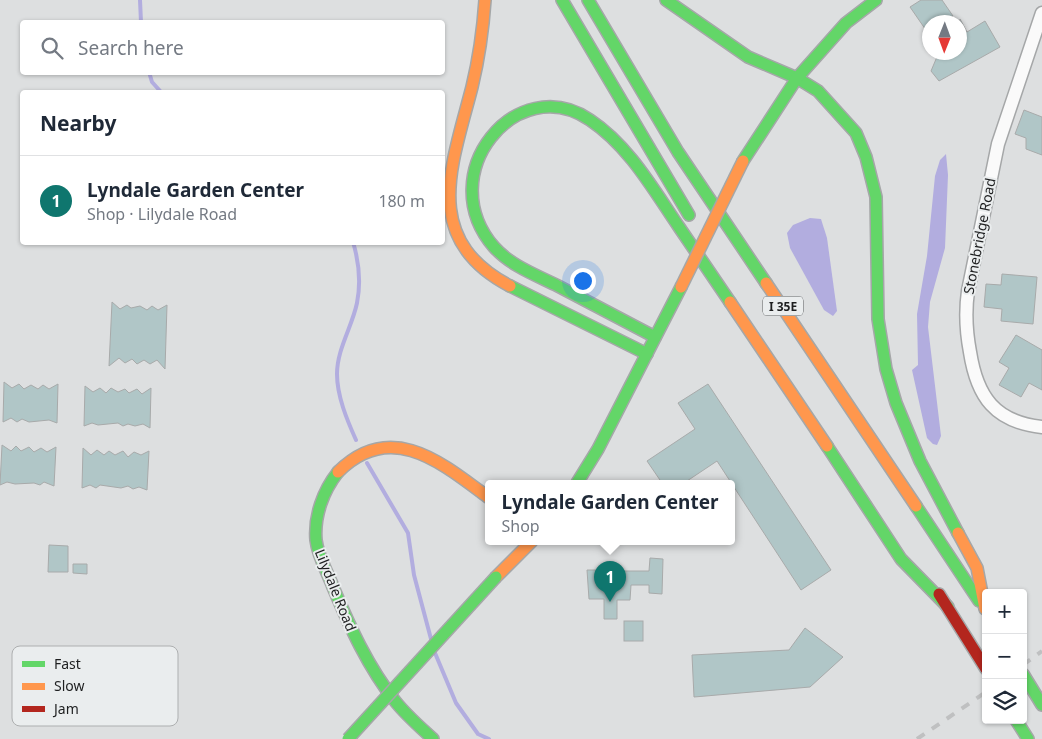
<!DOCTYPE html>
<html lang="en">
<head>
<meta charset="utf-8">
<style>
  :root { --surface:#fff; --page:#f6f6f7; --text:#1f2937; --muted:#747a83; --line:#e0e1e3; --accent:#0f766e }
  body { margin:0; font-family:"Noto Sans",sans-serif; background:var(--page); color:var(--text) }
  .controls { position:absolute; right:15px; bottom:15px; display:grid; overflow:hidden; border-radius:5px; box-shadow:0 1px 4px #0004 }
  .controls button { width:45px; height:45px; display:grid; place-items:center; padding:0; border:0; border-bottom:1px solid var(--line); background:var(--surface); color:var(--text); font:25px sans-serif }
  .compass { position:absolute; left:922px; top:15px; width:45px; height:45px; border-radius:50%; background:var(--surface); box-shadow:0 1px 4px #0004; rotate:181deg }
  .you { position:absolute; left:582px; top:280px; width:18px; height:18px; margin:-12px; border:4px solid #fff; border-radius:50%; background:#1a73e8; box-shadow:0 0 0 8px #1a73e833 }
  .badge { display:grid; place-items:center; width:32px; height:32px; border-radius:50%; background:var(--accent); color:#fff; font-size:16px; font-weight:700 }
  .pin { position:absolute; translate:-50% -41px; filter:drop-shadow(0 1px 2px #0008) }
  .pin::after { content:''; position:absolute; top:26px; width:18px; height:15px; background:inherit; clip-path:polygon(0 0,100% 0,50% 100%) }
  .popup { position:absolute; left:485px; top:480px; width:250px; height:65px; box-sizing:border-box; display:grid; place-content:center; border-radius:5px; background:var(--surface); filter:drop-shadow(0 1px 4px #0005); font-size:16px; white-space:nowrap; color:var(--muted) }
  .popup b { font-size:19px; color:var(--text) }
  .popup::after { content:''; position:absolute; left:50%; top:100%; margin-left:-10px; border:10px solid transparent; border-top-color:var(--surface) }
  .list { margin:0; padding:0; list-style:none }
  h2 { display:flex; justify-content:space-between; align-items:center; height:65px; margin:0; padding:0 20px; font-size:21px }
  h2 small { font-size:16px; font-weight:400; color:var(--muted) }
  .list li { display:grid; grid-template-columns:32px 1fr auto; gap:15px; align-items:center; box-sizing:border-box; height:90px; padding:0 20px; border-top:1px solid var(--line) }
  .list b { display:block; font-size:19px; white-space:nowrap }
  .list p { margin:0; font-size:16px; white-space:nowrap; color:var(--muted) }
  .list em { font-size:16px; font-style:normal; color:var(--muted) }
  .icon { flex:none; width:28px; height:28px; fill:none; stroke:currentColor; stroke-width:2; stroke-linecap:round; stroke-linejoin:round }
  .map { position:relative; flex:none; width:1042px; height:739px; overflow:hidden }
  .search { position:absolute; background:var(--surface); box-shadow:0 1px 4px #0004; left:20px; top:20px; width:425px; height:55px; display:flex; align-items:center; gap:12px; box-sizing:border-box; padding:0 18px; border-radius:5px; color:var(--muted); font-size:19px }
  .panel { position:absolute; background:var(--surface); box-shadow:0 1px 4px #0004; left:20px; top:90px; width:425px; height:155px; border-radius:5px }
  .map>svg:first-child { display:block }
</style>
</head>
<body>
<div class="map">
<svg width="1042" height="739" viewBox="0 0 1042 739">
  <rect width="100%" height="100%" fill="#dddfe0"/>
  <g fill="#b2addf">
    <path d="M 946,154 L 948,175 L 945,248 L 930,302 L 928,327 L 941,436 L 937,445 L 933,444 L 927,438 L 912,370 L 918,365 L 917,314 L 927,256 L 935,176 L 940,160 Z"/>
    <path d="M 810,218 L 821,219 L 827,238 L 837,311 L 833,316 L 824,310 L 790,248 L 787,233 L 793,225 Z"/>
  </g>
  <path fill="#dddfe0" d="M 1042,697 L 1042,739 L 1005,739 L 998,729 L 1010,720 L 1023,720 L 1023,710 Z"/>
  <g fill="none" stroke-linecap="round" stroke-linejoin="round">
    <g stroke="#b2addf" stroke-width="4">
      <path d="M 140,0 L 141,22"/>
      <path d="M 149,72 L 152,82 L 161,92"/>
      <path d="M 353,242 C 359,262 361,283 357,303 C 352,327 337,349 337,374 C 337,396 347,420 356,440"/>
      <path d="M 367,463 L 408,533 L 414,575 L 431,639"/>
      <path d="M 435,653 L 456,703 L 478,734 L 489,739"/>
    </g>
  </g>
  <g fill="#b0c6c7" stroke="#a8aaaa">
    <path d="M 921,0 L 942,0 L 953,16 L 942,22 L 930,22 L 930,36 L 910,7 Z"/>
    <path d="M 960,19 L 967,32 L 985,21 L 1000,47 L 939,81 L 931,71 L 939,52 L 960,52 Z"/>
    <path d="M 1024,110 L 1042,117 L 1042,155 L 1026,149 L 1026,138 L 1015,134 Z"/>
    <path d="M 1002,274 L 1037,277 L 1033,324 L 1001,321 L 1002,309 L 984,307 L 986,284 L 1001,285 Z"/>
    <path d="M 112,302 L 120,309 L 127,305 L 131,308 L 140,306 L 147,310 L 152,306 L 158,310 L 167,305 L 165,369 L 157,360 L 150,364 L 144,360 L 137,364 L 132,359 L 125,363 L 119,358 L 109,366 Z"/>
    <path d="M 1016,335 L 1042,350 L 1042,390 L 1029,383 L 1021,397 L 999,385 L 1009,368 L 999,362 Z"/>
    <path d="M 4,382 L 12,388 L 19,384 L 24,389 L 31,385 L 38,389 L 43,385 L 49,389 L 58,384 L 57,423 L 49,420 L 29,422 L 22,419 L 17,422 L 11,418 L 3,422 Z"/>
    <path d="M 708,384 L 831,570 L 801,590 L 717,461 L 684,483 L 662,483 L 647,461 L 695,429 L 678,403 Z"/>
    <path d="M 85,386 L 93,392 L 100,388 L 106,393 L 111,388 L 118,392 L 125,389 L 129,393 L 137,389 L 142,394 L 151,388 L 150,428 L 143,424 L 135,426 L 128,424 L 123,426 L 118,423 L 98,425 L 92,423 L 84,426 Z"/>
    <path d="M 2,445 L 11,451 L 16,446 L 21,451 L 29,447 L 34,452 L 41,448 L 47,452 L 56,447 L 54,486 L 44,482 L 40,485 L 34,483 L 15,484 L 7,482 L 0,485 Z"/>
    <path d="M 83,448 L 91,455 L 97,450 L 104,455 L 109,451 L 115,455 L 123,451 L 128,457 L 134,452 L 141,455 L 149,451 L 147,490 L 139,487 L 133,489 L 128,486 L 121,488 L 100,485 L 96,488 L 90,485 L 82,488 Z"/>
    <path d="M 49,545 L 68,546 L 68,572 L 48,572 Z"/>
    <path d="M 650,558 L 663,559 L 662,594 L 649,593 L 649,585 L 631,585 L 630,600 L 617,600 L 617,619 L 604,619 L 604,599 L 589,599 L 587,570 L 601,570 L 601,565 L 620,565 L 620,571 L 649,571 Z"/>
    <path d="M 73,564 L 87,564 L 87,574 L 73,573 Z"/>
    <rect x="624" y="621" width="19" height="20"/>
    <path d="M 805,628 L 843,657 L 810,687 L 694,697 L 692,655 L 789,650 Z"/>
  </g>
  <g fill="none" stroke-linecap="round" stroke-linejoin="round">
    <defs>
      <path id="street" d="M 1042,13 L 998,144 L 968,291 C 965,312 966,331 970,352 C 977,397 995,422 1042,427"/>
      <g id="fast">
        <path d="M 562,0 L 689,215"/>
        <path d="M 588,0 L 678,152 L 766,283"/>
        <path d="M 666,0 L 748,57 L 797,78 L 818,91 L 856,133 L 866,157 L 876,197 L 878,319 L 886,369 L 896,403 L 920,461 L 958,533"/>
        <path d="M 743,161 L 797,78 L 846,23 L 876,0"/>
        <path d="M 510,286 L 647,354"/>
        <path d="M 655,337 C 623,320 590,303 558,286 C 536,275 511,266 494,247 C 431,174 517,70 590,120 C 629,146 653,189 679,227 C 696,252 713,277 730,302"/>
        <path d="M 827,446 L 901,559 L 948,607"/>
        <path d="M 338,472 C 323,491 314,516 316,540 C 318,557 327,571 333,587 C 350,627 368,667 395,701 C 406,715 420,727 433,739"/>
        <path d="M 577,483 L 598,449 L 681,287"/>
        <path d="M 916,506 L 979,601"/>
        <path d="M 1023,674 L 1042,705"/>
        <path d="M 1016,720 L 1028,739"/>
      </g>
      <g id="slow">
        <path d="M 485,0 C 483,30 479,58 472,87 C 452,165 420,239 510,286"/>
        <path d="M 766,283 L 916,506"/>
        <path d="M 730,302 L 827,446"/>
        <path d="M 338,472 C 391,419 442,463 489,498"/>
        <path d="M 958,533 L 977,568 L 985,609"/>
        <path d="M 496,577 L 532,541"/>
      </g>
      <path id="jam" d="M 939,594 L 986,669"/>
    </defs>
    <use href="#street" stroke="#a5a7a8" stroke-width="15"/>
    <use href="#fast" stroke="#a5a7a8" stroke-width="14"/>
    <use href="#slow" stroke="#a5a7a8" stroke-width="14"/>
    <use href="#jam" stroke="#a5a7a8" stroke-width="14"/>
    <use href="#street" stroke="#fafafa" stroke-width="12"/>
    <use href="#fast" stroke="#63d668" stroke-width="11"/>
    <use href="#slow" stroke="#ff974d" stroke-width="11"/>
    <use href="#jam" stroke="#b3261e" stroke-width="11"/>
    <g stroke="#bfc0c1" stroke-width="4" stroke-dasharray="9 9" stroke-linecap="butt">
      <path d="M 1023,665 L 1042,651"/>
      <path d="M 917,739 L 986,692"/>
    </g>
    <defs>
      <path id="fast-bridge" d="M 348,739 L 496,577"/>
      <path id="slow-bridge" d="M 681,287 L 743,161"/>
    </defs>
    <use href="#fast-bridge" stroke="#a5a7a8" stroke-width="14" stroke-linecap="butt"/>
    <use href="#slow-bridge" stroke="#a5a7a8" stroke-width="14" stroke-linecap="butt"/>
    <use href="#fast-bridge" stroke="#63d668" stroke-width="11"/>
    <use href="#slow-bridge" stroke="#ff974d" stroke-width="11"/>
  </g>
  <g text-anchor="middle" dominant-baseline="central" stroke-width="4" stroke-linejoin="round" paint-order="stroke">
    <rect fill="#eaedee" stroke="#5b5d5e" stroke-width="1" x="763" y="296.5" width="40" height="19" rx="4"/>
    <g font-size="12" font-weight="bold" fill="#1e1f20">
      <text x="783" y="306">I 35E</text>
    </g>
    <g font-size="14" fill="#1e1f20" stroke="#eaedee">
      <text transform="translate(979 236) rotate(-79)">Stonebridge Road</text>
      <text transform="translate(336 590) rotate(68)">Lilydale Road</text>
    </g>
  </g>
  <rect x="12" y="646" width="166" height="80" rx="8" fill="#eaedee" stroke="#adafb0" stroke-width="1"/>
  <rect x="22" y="661" width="23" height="6" fill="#63d668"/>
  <rect x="22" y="683" width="23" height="7" fill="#ff974d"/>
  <rect x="22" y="706" width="23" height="6" fill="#b3261e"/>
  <g font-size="14" fill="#1e1f20">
    <text x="54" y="669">Fast</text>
    <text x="54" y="691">Slow</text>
    <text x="54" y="714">Jam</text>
  </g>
</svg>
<div class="controls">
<button>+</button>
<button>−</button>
<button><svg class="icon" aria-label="layers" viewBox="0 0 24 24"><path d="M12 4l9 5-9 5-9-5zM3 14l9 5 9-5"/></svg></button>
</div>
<svg class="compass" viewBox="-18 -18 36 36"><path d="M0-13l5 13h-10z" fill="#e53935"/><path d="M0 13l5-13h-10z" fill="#747a83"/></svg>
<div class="you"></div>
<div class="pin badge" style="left:610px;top:602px">1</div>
<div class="popup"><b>Lyndale Garden Center</b>Shop</div>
<div class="search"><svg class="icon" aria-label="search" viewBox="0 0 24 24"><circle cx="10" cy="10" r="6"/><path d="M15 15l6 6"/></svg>Search here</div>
<section class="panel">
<h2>Nearby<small></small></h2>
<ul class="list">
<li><span class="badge">1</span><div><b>Lyndale Garden Center</b><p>Shop · Lilydale Road</p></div><em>180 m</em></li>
</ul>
</section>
</div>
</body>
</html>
